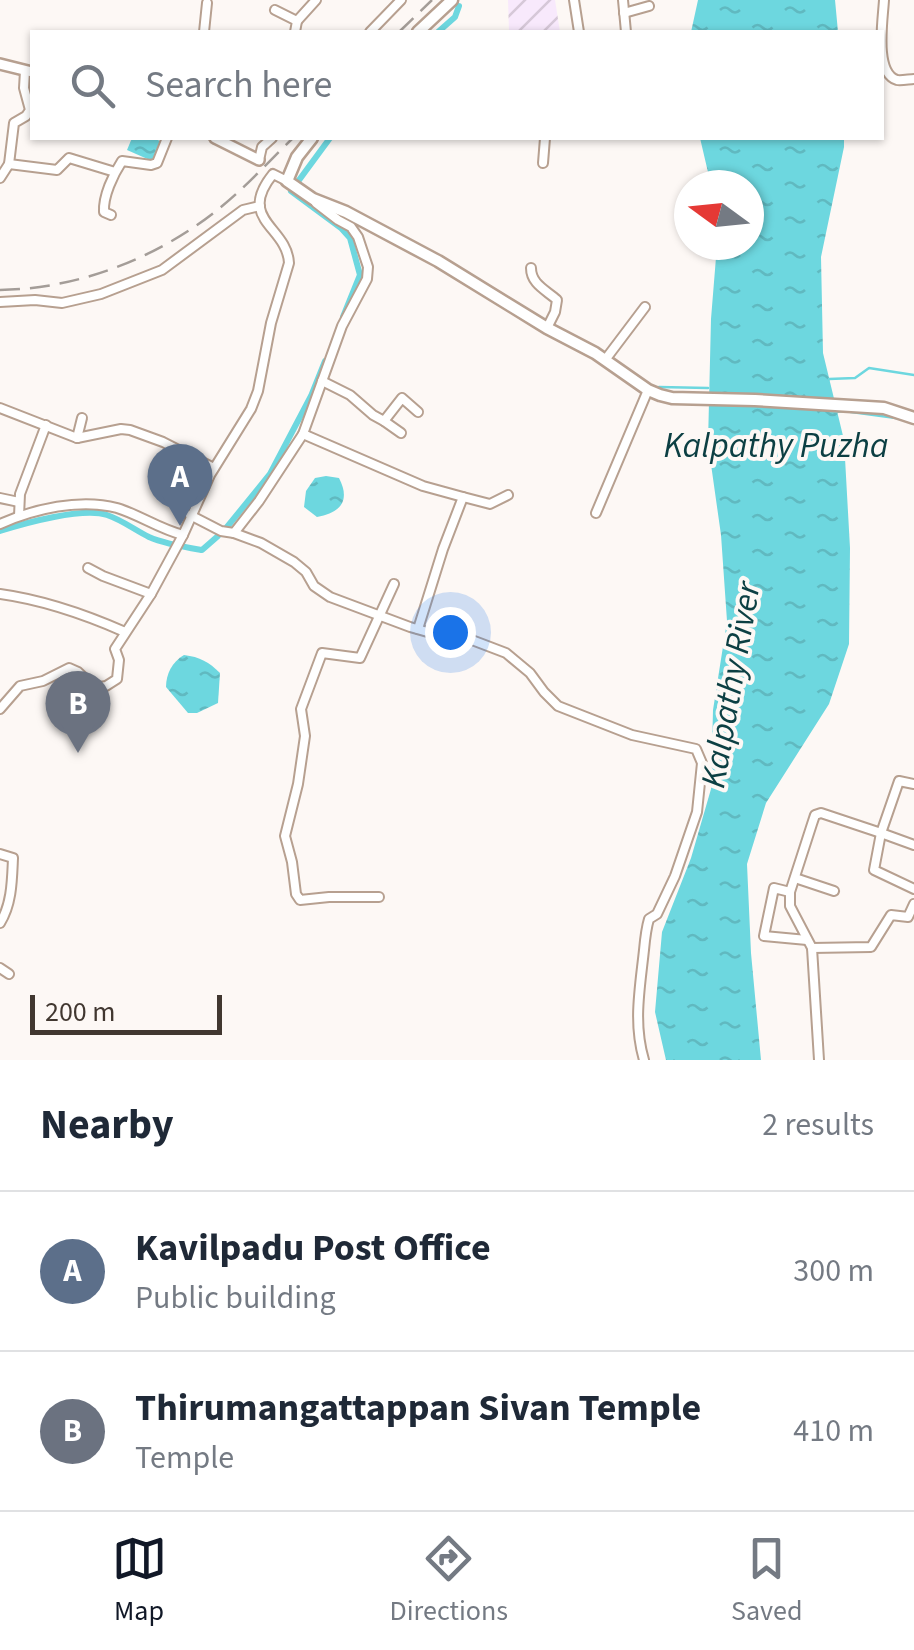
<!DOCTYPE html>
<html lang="en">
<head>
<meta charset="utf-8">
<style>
  :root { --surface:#fff; --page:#f6f6f7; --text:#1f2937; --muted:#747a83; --line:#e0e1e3; --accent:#111827 }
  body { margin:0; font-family:"Source Sans 3",sans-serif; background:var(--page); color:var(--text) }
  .compass { position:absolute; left:674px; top:170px; width:90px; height:90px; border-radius:50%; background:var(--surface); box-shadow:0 2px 8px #0004; rotate:285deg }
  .scale { position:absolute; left:30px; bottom:25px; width:192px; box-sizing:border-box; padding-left:10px; border:5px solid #413730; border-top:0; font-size:28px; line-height:35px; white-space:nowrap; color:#413730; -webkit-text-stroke:8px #fdf8f5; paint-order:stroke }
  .you { position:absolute; left:450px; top:632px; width:35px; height:35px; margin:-25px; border:8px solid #fff; border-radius:50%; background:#1a73e8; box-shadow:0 0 0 15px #1a73e833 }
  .badge { display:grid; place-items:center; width:65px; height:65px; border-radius:50%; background:var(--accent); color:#fff; font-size:32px; font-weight:700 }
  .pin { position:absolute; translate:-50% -82px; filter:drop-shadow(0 2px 5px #0008) }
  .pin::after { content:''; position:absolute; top:52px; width:35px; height:30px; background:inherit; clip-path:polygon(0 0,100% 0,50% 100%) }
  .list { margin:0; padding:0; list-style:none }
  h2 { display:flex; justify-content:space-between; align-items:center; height:130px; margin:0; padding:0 40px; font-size:42px }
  h2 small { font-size:32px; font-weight:400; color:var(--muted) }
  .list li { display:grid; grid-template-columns:65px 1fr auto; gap:30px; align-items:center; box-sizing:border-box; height:160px; padding:0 40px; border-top:2px solid var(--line) }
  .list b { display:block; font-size:38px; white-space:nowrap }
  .list p { margin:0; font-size:32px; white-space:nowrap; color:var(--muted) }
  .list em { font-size:32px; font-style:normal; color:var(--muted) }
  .icon { flex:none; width:55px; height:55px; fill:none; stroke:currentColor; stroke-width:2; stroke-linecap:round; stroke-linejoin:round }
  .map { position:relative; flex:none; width:914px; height:1060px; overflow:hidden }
  .search { position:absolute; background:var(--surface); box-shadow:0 2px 8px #0004; left:30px; right:30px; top:30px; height:110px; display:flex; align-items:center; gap:25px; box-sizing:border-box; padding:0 35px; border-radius:0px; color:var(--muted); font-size:38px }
  .sheet { height:450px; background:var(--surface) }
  nav { display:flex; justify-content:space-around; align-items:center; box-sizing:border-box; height:140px; border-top:2px solid var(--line); background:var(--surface); font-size:28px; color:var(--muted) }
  nav a { display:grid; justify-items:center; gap:5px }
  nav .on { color:var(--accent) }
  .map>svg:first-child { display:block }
</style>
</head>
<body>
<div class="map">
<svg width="914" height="1060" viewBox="0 0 914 1060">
  <defs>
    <pattern id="industrial-furrows" width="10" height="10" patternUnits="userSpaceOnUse" patternTransform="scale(2.5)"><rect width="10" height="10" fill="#f8e9fc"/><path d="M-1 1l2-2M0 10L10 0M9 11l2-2" fill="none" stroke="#d6c8d8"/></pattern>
    <pattern id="water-ripples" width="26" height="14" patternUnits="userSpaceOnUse" patternTransform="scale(2.5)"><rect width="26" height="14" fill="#6dd7df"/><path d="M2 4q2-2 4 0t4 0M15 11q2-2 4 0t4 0" fill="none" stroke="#60b9c0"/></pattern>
  </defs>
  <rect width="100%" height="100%" fill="#fdf8f5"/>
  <path fill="url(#industrial-furrows)" d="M 508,0 L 555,0 L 560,32 L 509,32 Z"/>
  <g fill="url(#water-ripples)">
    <path d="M 698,0 L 835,0 L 838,32 L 691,32 Z"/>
    <path d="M 132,138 L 153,138 L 160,141 L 152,161 L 127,150 Z"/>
    <path d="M 700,138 L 844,138 L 844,147 L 821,257 L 823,353 L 844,440 L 850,548 L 849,644 L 829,704 L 766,803 L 747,864 L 751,953 L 761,1060 L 666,1060 L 655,1012 L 662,932 L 691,858 L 711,789 L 713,710 L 727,621 L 721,535 L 708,443 L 711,319 L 717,245 L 749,245 L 749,185 L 711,185 Z"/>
    <path d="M 326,476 L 339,478 C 351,501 340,513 317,517 L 304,507 L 306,491 L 315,478 Z"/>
    <path d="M 184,655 C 200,657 209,662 220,673 L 218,703 L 197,713 L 188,713 L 166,687 C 166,674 172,662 184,655 Z"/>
  </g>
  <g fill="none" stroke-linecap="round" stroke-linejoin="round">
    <g stroke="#6dd7df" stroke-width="2.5">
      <path d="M 829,379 L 855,378 L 869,368 L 914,375"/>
      <path d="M 659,387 L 708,388"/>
      <path d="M 836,412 L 844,411 L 903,419"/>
    </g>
    <g stroke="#6dd7df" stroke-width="6">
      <path d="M 438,32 L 455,17 L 459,6"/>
      <path d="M 330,138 L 291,191 L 341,228 L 350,238 L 360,275 L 343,317"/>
      <path d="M 227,527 L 270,474 L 311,396 L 325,361"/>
      <path d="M 0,531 C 25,523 83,507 107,515 C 122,520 135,530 149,537 C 165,544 184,547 202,550 L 218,536"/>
    </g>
    <defs>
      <g id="minor">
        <path d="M 574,0 L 579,32"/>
        <path d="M 623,0 L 626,32"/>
        <path d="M 884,0 C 883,19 874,73 897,80 C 901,81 910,79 914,79"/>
        <path d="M 275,10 L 297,21 L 295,32"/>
        <path d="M 624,13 L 649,6"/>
        <path d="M 297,21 L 316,0"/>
        <path d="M 204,32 L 207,3"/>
        <path d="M 370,32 L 401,0"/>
        <path d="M 259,160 L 262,147 L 272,138"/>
        <path d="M 543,163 L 545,138"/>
        <path d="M 9,164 L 57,170 L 69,158 L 115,172"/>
        <path d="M 0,178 L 9,164 L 14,123 L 26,116 L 30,110 L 24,88 L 25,71"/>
        <path d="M 316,203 L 338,220 L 351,227 L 358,237 L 368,267 L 367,279 L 342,326 L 303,434 L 259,501 L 234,533 L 261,543 L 294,562 L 306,572 L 314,586 L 330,597 L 410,627 L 431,633 L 464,637 L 506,653 L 530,673 L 544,692 L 558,706 L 632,735 L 696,749 L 702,763 L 697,812 L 675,876 L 657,914 L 649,919 C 646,929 645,939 644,950 C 640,988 633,1023 644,1060"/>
        <path d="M 111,215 L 104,212 C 103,196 113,175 122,161 L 151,165 L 157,163 L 167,138"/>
        <path d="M 531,268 C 531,284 546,290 557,300 L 555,312 L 547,328"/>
        <path d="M 0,302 L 35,300 L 62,303 L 101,294 L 162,270 L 243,210 L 260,206"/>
        <path d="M 605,360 L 645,307"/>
        <path d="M 322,381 L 350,395 L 373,415 L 384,421 L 402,398 L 418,412"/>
        <path d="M 0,408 L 77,438 L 121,429 L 130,430 L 163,442 L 214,468"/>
        <path d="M 384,421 L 401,433"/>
        <path d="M 303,434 L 423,486 L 463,497"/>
        <path d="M 77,438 L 82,418"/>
        <path d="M 0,498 L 19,502"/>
        <path d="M 596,513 L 648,390"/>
        <path d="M 190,515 L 221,531 L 234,533"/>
        <path d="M 19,516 L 20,494 L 46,425"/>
        <path d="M 0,524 C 34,509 80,498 117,508 C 140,515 159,529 183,535"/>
        <path d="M 88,568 L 103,576 L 151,594"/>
        <path d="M 0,594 C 44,600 84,614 125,632"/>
        <path d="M 418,629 L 443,549 L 463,497 L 490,504 L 508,495"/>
        <path d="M 0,709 L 20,686 L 43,681 L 69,668 L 78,672 L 95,688 L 106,686 L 117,679 L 119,660 L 115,649 L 151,594 L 183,535 L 210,475 L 251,409 L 258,391 L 271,323 L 289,263 C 287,226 236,220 273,174 L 287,181"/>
        <path d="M 914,845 L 881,833 L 874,870 L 914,889"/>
        <path d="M 0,854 L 13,858 C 12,880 12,904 0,923"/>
        <path d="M 795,878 L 834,891"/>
        <path d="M 790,892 L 774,888 L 764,936 L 807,940"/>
        <path d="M 379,897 L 329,897 L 300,900 L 296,894 L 292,862 L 285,836 L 298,784 L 305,736 L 301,709 L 322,653 L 360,658 L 394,584"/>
        <path d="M 812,948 L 871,947 L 891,915 L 908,917 L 914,904"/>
        <path d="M 0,968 L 9,974"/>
        <path d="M 819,1060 L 812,948 L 790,906 L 790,892 L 812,824 L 815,815 L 821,813 L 881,833 L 899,781 L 914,784"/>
      </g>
      <g id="tertiary">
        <path d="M 0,64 L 32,72"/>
        <path d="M 215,138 L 259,160"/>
      </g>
      <g id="secondary">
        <path d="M 418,32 L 452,0"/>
        <path d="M 312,138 L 297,157 L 287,181 L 313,199 L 346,212 L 438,261 L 547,328 L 595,353 L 648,390 L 660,395 L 672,398 L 755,400 L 884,408 L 914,418"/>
      </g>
    </defs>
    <use href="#minor" stroke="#b7a090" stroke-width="12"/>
    <use href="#tertiary" stroke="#b7a090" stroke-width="14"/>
    <use href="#secondary" stroke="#b7a090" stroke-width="15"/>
    <use href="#minor" stroke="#fff" stroke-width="8"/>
    <use href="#tertiary" stroke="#fff" stroke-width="9"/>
    <use href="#secondary" stroke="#fff" stroke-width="10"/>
    <g stroke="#a49d98" stroke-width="2.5" stroke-dasharray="20 10" stroke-linecap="butt">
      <path d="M 399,32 L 432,0"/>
      <path d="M 0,290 C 79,289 160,257 221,207 C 247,186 269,161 293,138"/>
    </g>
  </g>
  <g text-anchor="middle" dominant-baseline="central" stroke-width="8" stroke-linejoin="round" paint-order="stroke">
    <g font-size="35" font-style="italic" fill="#0c3f43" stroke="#fdf8f5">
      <text x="776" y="446">Kalpathy Puzha</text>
      <text transform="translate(731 685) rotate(-80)">Kalpathy River</text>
    </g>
  </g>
</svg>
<svg class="compass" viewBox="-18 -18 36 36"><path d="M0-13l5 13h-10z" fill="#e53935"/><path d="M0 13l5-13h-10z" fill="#747a83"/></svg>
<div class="scale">200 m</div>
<div class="you"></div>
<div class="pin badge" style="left:180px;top:526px;background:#5c6f8a">A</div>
<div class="pin badge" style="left:78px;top:753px;background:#6b7280">B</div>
<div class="search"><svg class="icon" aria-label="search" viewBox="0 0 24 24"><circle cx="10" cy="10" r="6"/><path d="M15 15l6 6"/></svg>Search here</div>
</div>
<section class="sheet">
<h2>Nearby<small>2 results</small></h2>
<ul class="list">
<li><span class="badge" style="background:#5c6f8a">A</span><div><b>Kavilpadu Post Office</b><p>Public building</p></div><em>300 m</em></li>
<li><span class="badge" style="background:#6b7280">B</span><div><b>Thirumangattappan Sivan Temple</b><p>Temple</p></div><em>410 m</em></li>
</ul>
</section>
<nav>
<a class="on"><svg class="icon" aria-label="map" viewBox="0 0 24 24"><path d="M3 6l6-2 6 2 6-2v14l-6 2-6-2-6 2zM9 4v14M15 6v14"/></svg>Map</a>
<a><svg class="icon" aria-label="directions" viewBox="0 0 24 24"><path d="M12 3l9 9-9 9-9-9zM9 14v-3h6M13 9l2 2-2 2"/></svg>Directions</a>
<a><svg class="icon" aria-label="saved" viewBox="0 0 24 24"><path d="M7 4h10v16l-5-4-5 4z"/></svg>Saved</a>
</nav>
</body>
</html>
